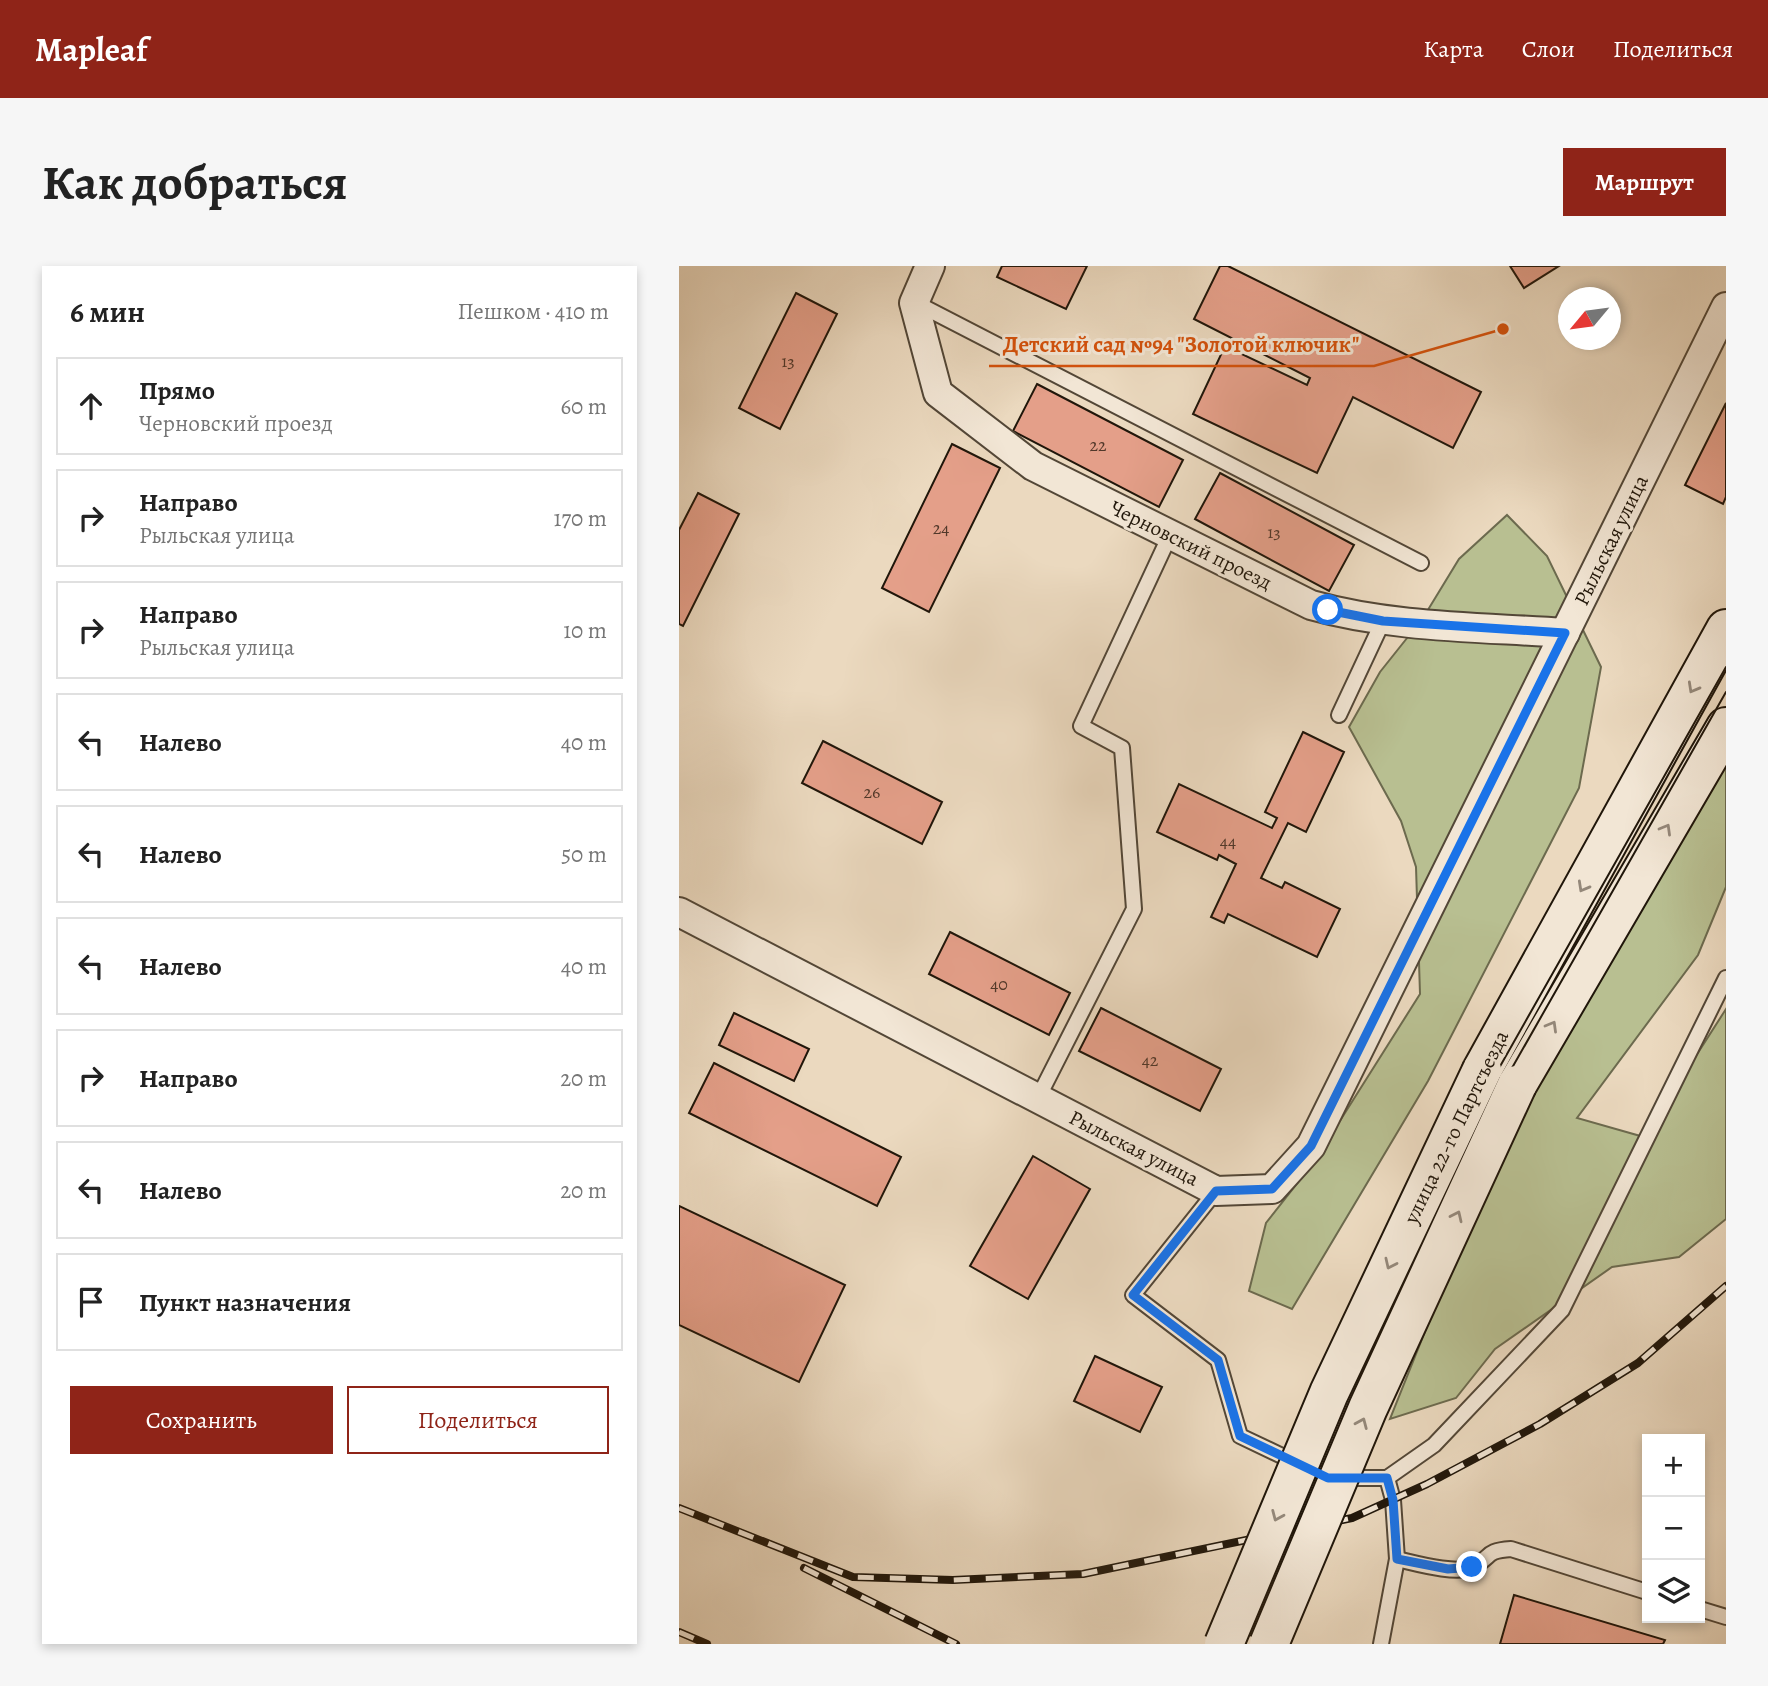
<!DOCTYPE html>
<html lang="ru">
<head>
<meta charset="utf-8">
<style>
  :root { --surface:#fff; --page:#f6f6f6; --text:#222; --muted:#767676; --line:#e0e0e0; --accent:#8f2418 }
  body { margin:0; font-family:Alegreya,serif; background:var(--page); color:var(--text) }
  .controls { position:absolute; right:21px; bottom:21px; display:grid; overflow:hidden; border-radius:0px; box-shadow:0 4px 10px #0003 }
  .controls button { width:63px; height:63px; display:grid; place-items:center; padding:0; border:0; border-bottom:2px solid var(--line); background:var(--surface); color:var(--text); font:35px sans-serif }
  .compass { position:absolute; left:879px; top:21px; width:63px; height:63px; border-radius:50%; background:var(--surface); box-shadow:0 4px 10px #0003; rotate:241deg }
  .stop { position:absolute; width:21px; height:21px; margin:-16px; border:5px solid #1a73e8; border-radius:50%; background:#fff }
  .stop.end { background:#1a73e8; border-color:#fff; box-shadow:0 2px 7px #0008 }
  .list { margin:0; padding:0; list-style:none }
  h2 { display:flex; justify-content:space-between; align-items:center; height:91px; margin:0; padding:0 28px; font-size:30px }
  h2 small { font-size:23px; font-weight:400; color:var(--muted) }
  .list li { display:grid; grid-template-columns:46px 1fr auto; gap:21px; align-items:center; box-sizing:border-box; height:98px; margin:0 14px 14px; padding:0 14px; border:2px solid var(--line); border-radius:0px }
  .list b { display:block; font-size:26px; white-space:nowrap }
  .list p { margin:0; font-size:23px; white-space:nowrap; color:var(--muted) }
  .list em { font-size:23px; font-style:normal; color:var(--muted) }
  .actions { display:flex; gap:14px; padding:21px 28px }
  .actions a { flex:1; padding:16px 0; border:2px solid var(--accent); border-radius:0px; text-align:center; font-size:24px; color:var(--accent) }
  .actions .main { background:var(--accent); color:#fff }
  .icon { flex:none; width:38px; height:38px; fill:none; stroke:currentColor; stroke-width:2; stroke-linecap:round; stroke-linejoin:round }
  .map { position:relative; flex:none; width:1047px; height:1378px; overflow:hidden; border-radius:0px }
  header { display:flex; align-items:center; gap:42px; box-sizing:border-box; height:98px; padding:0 35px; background:var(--accent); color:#fff }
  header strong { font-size:33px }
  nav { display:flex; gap:38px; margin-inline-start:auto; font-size:24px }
  .intro { display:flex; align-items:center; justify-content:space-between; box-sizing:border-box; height:168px; padding:0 42px }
  h1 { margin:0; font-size:49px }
  .button { padding:18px 32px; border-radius:0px; background:var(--accent); color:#fff; font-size:24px; font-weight:700 }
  main { display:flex; gap:42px; padding:0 42px }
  aside { flex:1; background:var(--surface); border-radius:0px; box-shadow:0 4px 10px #0003 }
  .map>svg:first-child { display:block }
</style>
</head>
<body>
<header>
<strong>Mapleaf</strong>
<nav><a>Карта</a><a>Слои</a><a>Поделиться</a></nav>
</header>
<div class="intro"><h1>Как добраться</h1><a class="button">Маршрут</a></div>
<main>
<aside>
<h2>6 мин<small>Пешком · 410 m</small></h2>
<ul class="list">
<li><svg class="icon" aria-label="ahead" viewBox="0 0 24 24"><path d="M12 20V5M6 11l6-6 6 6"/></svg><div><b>Прямо</b><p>Черновский проезд</p></div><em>60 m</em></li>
<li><svg class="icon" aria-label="right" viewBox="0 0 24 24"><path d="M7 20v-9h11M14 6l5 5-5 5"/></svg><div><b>Направо</b><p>Рыльская улица</p></div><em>170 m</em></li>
<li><svg class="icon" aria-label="right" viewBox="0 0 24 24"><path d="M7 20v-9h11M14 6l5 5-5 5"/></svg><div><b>Направо</b><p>Рыльская улица</p></div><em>10 m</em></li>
<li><svg class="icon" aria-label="left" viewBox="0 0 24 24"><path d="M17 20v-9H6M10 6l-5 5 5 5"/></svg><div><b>Налево</b></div><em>40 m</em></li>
<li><svg class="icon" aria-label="left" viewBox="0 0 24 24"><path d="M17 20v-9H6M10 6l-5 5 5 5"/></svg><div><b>Налево</b></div><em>50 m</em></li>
<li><svg class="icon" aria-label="left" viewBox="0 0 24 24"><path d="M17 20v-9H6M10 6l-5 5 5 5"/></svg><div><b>Налево</b></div><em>40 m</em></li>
<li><svg class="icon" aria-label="right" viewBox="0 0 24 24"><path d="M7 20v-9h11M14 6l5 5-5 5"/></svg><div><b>Направо</b></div><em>20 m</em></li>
<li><svg class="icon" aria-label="left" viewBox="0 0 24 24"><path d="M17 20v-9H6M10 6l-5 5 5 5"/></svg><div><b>Налево</b></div><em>20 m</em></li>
<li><svg class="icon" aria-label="arrive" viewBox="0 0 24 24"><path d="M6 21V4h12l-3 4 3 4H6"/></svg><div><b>Пункт назначения</b></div></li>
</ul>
<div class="actions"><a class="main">Сохранить</a><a>Поделиться</a></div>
</aside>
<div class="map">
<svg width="1047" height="1378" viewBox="0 0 1047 1378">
  <rect width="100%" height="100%" fill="#ebd9bf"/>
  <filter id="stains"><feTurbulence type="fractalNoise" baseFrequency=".00286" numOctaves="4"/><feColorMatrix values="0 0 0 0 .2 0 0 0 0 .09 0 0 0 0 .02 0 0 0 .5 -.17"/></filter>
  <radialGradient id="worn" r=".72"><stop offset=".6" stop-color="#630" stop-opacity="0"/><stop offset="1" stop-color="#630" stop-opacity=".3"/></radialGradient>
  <g fill="#b8bf91" stroke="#6c6a4e" stroke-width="2">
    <path d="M 828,249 L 868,290 L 922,401 L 900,522 L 749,815 L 613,1043 L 570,1025 L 587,957 L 635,896 L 741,728 L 737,601 L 722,555 L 670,461 L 701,406 L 744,352 L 780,293 Z"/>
    <path d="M 1047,481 L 1047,621 L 1019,689 L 898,852 L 965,871 L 1047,743 L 1047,953 L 1000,991 L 933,1001 L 816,1083 L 777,1132 L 711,1153 L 832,851 Z"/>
  </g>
  <g fill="#e49f89" stroke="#20160a" stroke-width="2">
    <path d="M 323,0 L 408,0 L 387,43 L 318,11 Z"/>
    <path d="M 541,0 L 549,0 L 802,126 L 774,182 L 674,131 L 638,207 L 514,148 L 546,80 L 628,119 L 631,112 L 515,53 Z"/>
    <path d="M 831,0 L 880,0 L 845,22 Z"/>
    <path d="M 117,27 L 158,48 L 101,163 L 60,142 Z"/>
    <path d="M 358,118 L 504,194 L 480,241 L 334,165 Z"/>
    <path d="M 1047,137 L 1047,231 L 1044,238 L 1006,219 Z"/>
    <path d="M 273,178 L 321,202 L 250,346 L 203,322 Z"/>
    <path d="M 541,207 L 675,279 L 650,325 L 516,253 Z"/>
    <path d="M 19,227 L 60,248 L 4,360 L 0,358 L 0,264 Z"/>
    <path d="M 624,466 L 665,486 L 627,566 L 609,557 L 582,612 L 603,622 L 606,616 L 661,643 L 638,691 L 549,648 L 545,657 L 532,651 L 557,598 L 540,589 L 538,594 L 478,566 L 500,518 L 593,562 L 598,552 L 586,546 Z"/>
    <path d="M 144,475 L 263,536 L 243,578 L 123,517 Z"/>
    <path d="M 271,666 L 391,727 L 370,769 L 250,708 Z"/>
    <path d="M 422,742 L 542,803 L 521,845 L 400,785 Z"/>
    <path d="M 55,747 L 130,783 L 115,815 L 40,779 Z"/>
    <path d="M 35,797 L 222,891 L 198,940 L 10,847 Z"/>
    <path d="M 354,890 L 411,923 L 349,1033 L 291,1000 Z"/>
    <path d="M 0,940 L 166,1019 L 120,1116 L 0,1059 Z"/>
    <path d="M 416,1090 L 483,1121 L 461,1166 L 395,1135 Z"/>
    <path d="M 835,1329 L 986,1374 L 984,1378 L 821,1378 Z"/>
  </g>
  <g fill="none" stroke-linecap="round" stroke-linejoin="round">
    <defs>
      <g id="service">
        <path d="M 237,37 L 742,297"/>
        <path d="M 660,449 L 704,355"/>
        <path d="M 359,832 L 455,643 L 443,482 L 402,460 L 491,269"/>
        <path d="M 537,925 L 454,1029 L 539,1094 L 561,1170 L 649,1212 L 708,1212"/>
        <path d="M 718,1293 C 736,1297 777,1309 794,1301 C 814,1291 804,1285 832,1283 L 968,1326"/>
        <path d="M 1021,1343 L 1047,1351"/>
        <path d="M 702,1378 L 718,1293 L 714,1234 L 708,1212 L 755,1179 L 883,1044 L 1047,712"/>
      </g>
      <g id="minor">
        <path d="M 251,0 L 235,37 L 259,127 L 354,200 L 632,339 C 714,362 801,361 886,367"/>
        <path d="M 0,646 L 537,925 L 593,923 L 632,880 L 1047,41"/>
      </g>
      <g id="secondary">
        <path d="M 803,804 L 1047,363"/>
        <path d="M 838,819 L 1047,461"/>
      </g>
    </defs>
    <use href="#service" stroke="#534737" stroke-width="18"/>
    <use href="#minor" stroke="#534737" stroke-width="32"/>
    <use href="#secondary" stroke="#20160a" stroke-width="42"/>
    <use href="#service" stroke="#f2e6d5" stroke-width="14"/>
    <use href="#minor" stroke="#f2e6d5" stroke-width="28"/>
    <use href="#secondary" stroke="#f2e6d5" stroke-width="38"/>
    <g stroke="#20160a" stroke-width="2">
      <path d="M 735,1008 L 825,816 L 1047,426"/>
      <path d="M 563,1378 L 682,1096 L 815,811 L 1047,401"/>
    </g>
    <defs>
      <g id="rail">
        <path d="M 0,1242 L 174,1311 L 274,1314 L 404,1308 L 673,1252 L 748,1218 L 861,1158 L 959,1097 L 1047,1020"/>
        <path d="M 125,1302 L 277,1378"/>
        <path d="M 0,1366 L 28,1378"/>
      </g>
    </defs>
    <use href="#rail" stroke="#20160a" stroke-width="8"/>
    <use href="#rail" stroke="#f2e6d5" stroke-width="5" stroke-dasharray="16" stroke-linecap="butt"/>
    <defs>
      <g id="secondary-bridge">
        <path d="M 545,1378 L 650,1127 L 803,804"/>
        <path d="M 590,1378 L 689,1142 L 838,819"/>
      </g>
    </defs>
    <use href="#secondary-bridge" stroke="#20160a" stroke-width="42" stroke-linecap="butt"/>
    <use href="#secondary-bridge" stroke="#f2e6d5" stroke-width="38"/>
  </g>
  <defs><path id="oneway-chevron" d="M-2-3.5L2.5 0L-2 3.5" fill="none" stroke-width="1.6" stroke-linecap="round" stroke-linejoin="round" transform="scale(1.75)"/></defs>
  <g stroke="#94887a">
    <use href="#oneway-chevron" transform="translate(1014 422) rotate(119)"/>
    <use href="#oneway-chevron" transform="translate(987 563) rotate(-60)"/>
    <use href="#oneway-chevron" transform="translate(904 621) rotate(119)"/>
    <use href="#oneway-chevron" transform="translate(873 760) rotate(-60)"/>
    <use href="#oneway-chevron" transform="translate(778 950) rotate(-65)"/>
    <use href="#oneway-chevron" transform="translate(711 998) rotate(115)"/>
    <use href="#oneway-chevron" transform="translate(683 1157) rotate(-67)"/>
    <use href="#oneway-chevron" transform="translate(598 1250) rotate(113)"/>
  </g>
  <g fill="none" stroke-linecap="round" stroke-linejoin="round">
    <path stroke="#1a73e8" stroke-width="9" d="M 649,344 L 704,355 L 886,367 L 632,880 L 593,923 L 537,925 L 454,1029 L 539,1094 L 561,1170 L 649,1212 L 708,1212 L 714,1234 L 718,1293 L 769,1303 L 793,1301"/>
  </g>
  <g text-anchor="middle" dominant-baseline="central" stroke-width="6" stroke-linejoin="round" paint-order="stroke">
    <g font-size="18" fill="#51382a">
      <text x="109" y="95">13</text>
      <text x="419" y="179">22</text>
      <text x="262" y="262">24</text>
      <text x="595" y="266">13</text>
      <text x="193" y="526">26</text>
      <text x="549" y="575">44</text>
      <text x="320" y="718">40</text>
      <text x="471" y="794">42</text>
    </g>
    <g font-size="21" fill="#20160a" stroke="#f2e6d5">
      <text transform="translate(932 274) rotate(-64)">Рыльская улица</text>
      <text transform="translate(512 279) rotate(26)">Черновский проезд</text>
      <text transform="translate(777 861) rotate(-64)">улица 22-го Партсъезда</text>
      <text transform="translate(455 882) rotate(27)">Рыльская улица</text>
    </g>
  </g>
  <path fill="none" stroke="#d4520c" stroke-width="2.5" d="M824 63L695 100H310"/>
  <circle fill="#d4520c" stroke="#f2e6d5" stroke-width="2.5" cx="824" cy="63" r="7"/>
  <g font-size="23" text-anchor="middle" font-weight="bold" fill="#d4520c" stroke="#f2e6d5" stroke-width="6" stroke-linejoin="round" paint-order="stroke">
    <text x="502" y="86">Детский сад №94 "Золотой ключик"</text>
  </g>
  <rect width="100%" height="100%" filter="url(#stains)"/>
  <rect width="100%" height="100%" fill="url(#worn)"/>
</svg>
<div class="controls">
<button>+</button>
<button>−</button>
<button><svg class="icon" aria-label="layers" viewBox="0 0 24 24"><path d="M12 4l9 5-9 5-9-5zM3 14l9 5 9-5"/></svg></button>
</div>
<svg class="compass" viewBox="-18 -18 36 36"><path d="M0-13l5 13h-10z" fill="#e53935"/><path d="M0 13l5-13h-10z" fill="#767676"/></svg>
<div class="stop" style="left:649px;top:344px"></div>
<div class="stop end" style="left:793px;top:1301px"></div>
</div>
</main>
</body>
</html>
